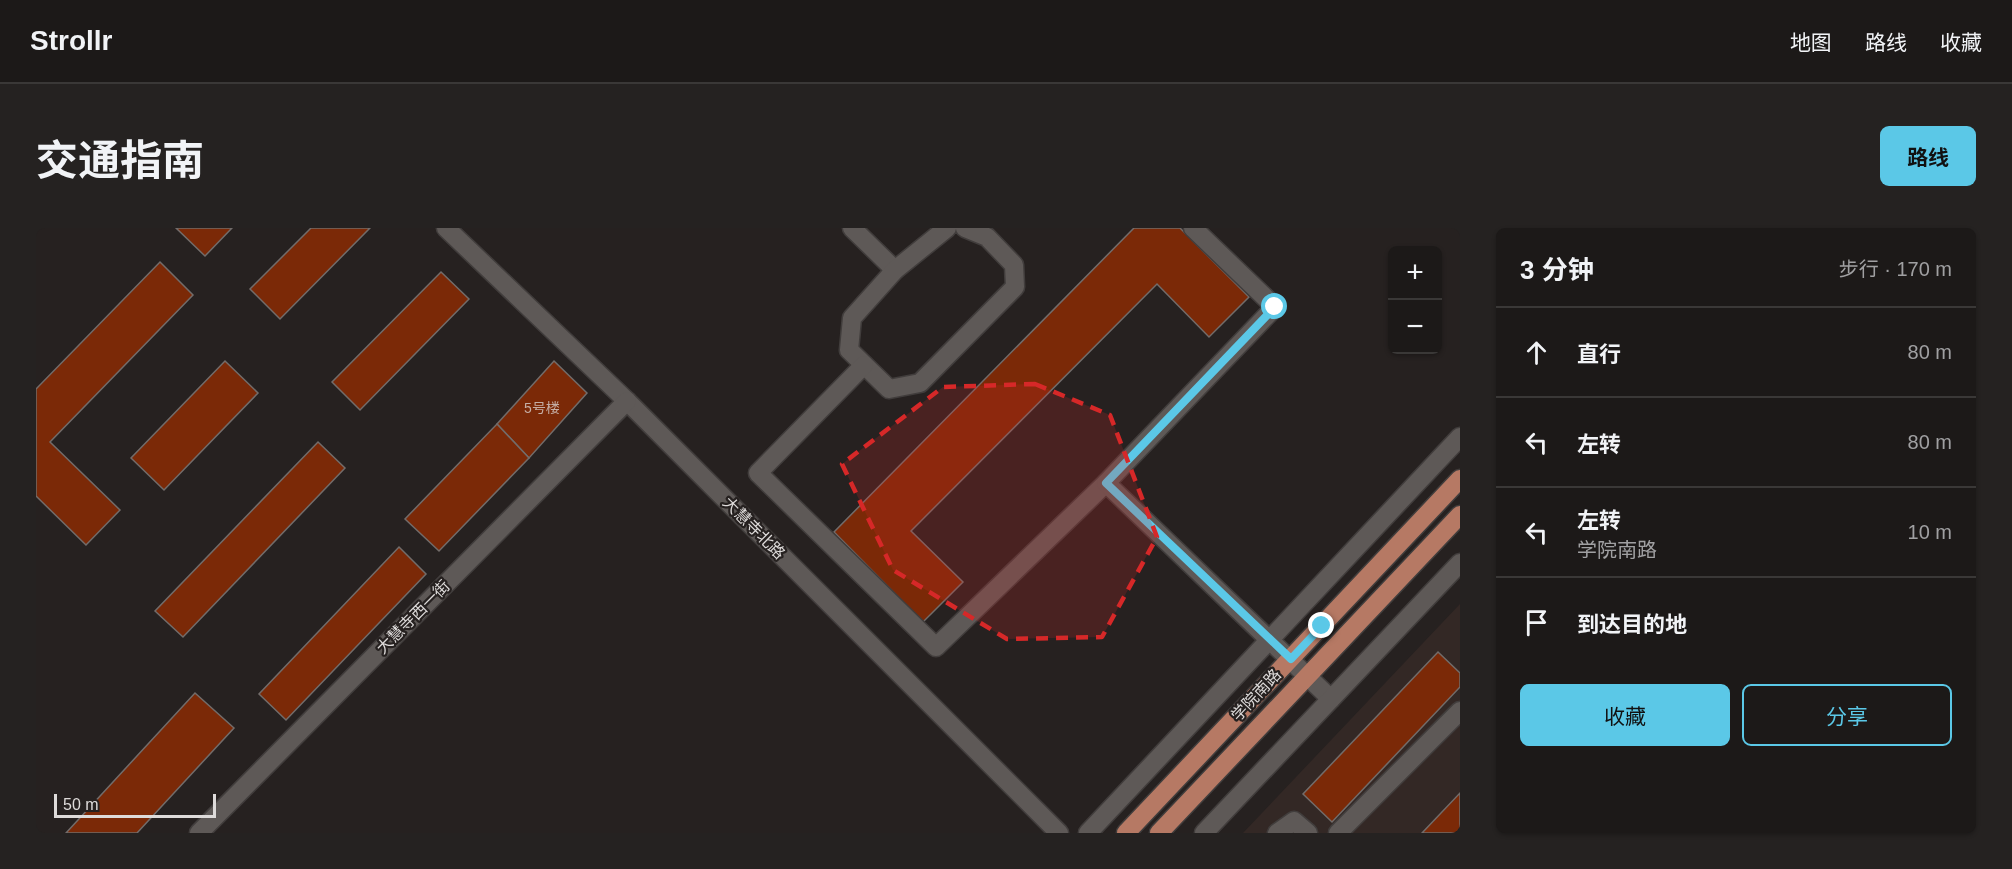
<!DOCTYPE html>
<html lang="zh">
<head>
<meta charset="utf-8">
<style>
  :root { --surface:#1c1918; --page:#252221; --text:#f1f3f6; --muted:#a0a0a2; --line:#3a3837; --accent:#5bc8e7 }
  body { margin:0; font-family:Arial,"Noto Sans SC",sans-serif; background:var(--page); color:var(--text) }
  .controls { position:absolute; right:18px; top:18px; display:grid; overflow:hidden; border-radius:9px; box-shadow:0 2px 4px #0004 }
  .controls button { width:54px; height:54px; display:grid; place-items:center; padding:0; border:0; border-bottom:2px solid var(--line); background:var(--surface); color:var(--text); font:30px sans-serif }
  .scale { position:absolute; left:18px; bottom:15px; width:162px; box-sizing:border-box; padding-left:6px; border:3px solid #dedbda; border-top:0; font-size:16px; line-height:21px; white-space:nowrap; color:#dedbda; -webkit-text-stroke:4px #262120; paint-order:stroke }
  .stop { position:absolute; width:18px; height:18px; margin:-14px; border:4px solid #5bc8e7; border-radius:50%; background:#fff }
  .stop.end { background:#5bc8e7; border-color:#fff; box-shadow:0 2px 6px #0008 }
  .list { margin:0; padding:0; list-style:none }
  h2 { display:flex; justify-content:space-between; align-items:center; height:78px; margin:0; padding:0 24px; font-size:26px }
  h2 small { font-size:20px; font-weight:400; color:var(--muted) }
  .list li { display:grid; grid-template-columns:39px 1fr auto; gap:18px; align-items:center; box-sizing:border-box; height:90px; padding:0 24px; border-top:2px solid var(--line) }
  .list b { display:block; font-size:22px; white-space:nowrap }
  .list p { margin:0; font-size:20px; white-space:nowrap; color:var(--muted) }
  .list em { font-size:20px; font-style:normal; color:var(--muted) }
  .actions { display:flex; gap:12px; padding:18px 24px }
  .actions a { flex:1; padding:14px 0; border:2px solid var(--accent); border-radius:9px; text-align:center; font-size:21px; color:var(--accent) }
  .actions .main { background:var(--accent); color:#111 }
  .icon { flex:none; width:33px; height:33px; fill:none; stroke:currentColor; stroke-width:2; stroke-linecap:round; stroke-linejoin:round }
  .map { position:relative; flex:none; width:1424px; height:605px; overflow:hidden; border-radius:9px }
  header { display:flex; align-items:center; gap:36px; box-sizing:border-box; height:84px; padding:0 30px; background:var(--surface); border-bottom:2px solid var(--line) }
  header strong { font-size:28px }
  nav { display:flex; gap:33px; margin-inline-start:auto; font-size:21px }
  .intro { display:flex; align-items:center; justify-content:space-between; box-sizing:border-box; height:144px; padding:0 36px }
  h1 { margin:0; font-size:42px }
  .button { padding:15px 27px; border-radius:9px; background:var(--accent); color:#111; font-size:21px; font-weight:700 }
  main { display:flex; gap:36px; padding:0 36px }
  aside { flex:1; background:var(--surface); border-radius:9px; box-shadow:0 2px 4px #0004 }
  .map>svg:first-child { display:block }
</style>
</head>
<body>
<header>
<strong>Strollr</strong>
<nav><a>地图</a><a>路线</a><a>收藏</a></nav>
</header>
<div class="intro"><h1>交通指南</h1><a class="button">路线</a></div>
<main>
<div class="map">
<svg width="1424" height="605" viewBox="0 0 1424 605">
  <rect width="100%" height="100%" fill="#262120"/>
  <path fill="#332825" d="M 1424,376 L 1424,605 L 1207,605 Z"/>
  <g fill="#7b2907" stroke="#726c6a" stroke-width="1.5">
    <path d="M 140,0 L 196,0 L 169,28 Z"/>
    <path d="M 275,0 L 334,0 L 244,91 L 214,61 Z"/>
    <path d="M 1098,0 L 1144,0 L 1213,69 L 1173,109 L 1121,56 L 875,303 L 927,354 L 887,394 L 798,304 Z"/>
    <path d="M 124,34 L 157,67 L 14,214 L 84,282 L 50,317 L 0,268 L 0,161 Z"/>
    <path d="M 405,44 L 433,71 L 324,182 L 296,154 Z"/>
    <path d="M 189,133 L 222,165 L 128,262 L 95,230 Z"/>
    <path d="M 518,133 L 551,165 L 493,230 L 461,196 Z"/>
    <path d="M 461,196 L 493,230 L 403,323 L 369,291 Z"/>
    <path d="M 282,214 L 309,240 L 147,409 L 119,383 Z"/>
    <path d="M 363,319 L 390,346 L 250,492 L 223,466 Z"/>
    <path d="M 1402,424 L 1424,445 L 1424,459 L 1296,594 L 1267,566 Z"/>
    <path d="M 159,465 L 198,500 L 101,605 L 30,605 Z"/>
    <path d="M 1424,565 L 1424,605 L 1386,605 Z"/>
  </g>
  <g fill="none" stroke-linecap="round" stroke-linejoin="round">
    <defs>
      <g id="minor">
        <path d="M 410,0 L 591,173 L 1023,605"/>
        <path d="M 816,0 L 859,42"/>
        <path d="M 911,0 L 859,42 L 816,90 L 813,122 L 853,161 L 884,155 L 979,59 L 978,37 L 951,9 L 929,0"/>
        <path d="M 828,137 L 722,245 L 900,419 L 1070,255 L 1239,79 L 1157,0"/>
        <path d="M 1070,255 L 1295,471"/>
        <path d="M 163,605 L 591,173"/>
        <path d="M 1052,605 L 1424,209"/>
        <path d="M 1168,605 L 1424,335"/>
        <path d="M 1241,605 L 1258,593 L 1272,605"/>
        <path d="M 1302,605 L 1424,483"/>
      </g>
      <g id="major">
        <path d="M 1090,605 L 1424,251"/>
        <path d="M 1123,605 L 1424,287"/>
      </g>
    </defs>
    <use href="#minor" stroke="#413d3c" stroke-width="21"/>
    <use href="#major" stroke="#413d3c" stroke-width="21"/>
    <use href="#minor" stroke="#5e5957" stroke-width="18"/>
    <use href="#major" stroke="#b67964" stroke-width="18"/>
  </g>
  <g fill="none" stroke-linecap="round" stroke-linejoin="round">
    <path stroke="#5bc8e7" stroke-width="8" d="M 1239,79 L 1070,255 L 1255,431 L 1286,398"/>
  </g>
  <path fill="#d62828" fill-opacity="0.2" stroke="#d62828" stroke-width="4.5" stroke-dasharray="12 8" stroke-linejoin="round" d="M 999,156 L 1074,187 L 1121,309 L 1066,409 L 971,411 L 857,342 L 806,236 L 907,159 Z"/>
  <g text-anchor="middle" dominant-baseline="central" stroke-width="4.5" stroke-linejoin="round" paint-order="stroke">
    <g font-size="14" fill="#c5aea5">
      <text x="506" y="180">5号楼</text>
    </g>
    <g font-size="16" fill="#dedbda" stroke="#262120">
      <text transform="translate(718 300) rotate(45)">大慧寺北路</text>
      <text transform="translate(377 389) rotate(-45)">大慧寺西一街</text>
      <text transform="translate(1220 467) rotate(-47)">学院南路</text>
    </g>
  </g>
</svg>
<div class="controls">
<button>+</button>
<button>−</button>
</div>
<div class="scale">50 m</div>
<div class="stop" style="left:1239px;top:79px"></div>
<div class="stop end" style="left:1286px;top:398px"></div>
</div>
<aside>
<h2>3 分钟<small>步行 · 170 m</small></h2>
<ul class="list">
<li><svg class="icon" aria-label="ahead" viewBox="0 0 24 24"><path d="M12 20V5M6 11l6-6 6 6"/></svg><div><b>直行</b></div><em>80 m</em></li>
<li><svg class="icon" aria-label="left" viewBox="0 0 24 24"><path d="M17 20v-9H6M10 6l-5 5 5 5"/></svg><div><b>左转</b></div><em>80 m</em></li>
<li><svg class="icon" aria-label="left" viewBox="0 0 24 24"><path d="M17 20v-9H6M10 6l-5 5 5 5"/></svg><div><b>左转</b><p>学院南路</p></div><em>10 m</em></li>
<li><svg class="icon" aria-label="arrive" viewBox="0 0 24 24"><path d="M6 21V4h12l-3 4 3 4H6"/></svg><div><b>到达目的地</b></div></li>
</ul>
<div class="actions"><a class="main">收藏</a><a>分享</a></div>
</aside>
</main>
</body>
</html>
